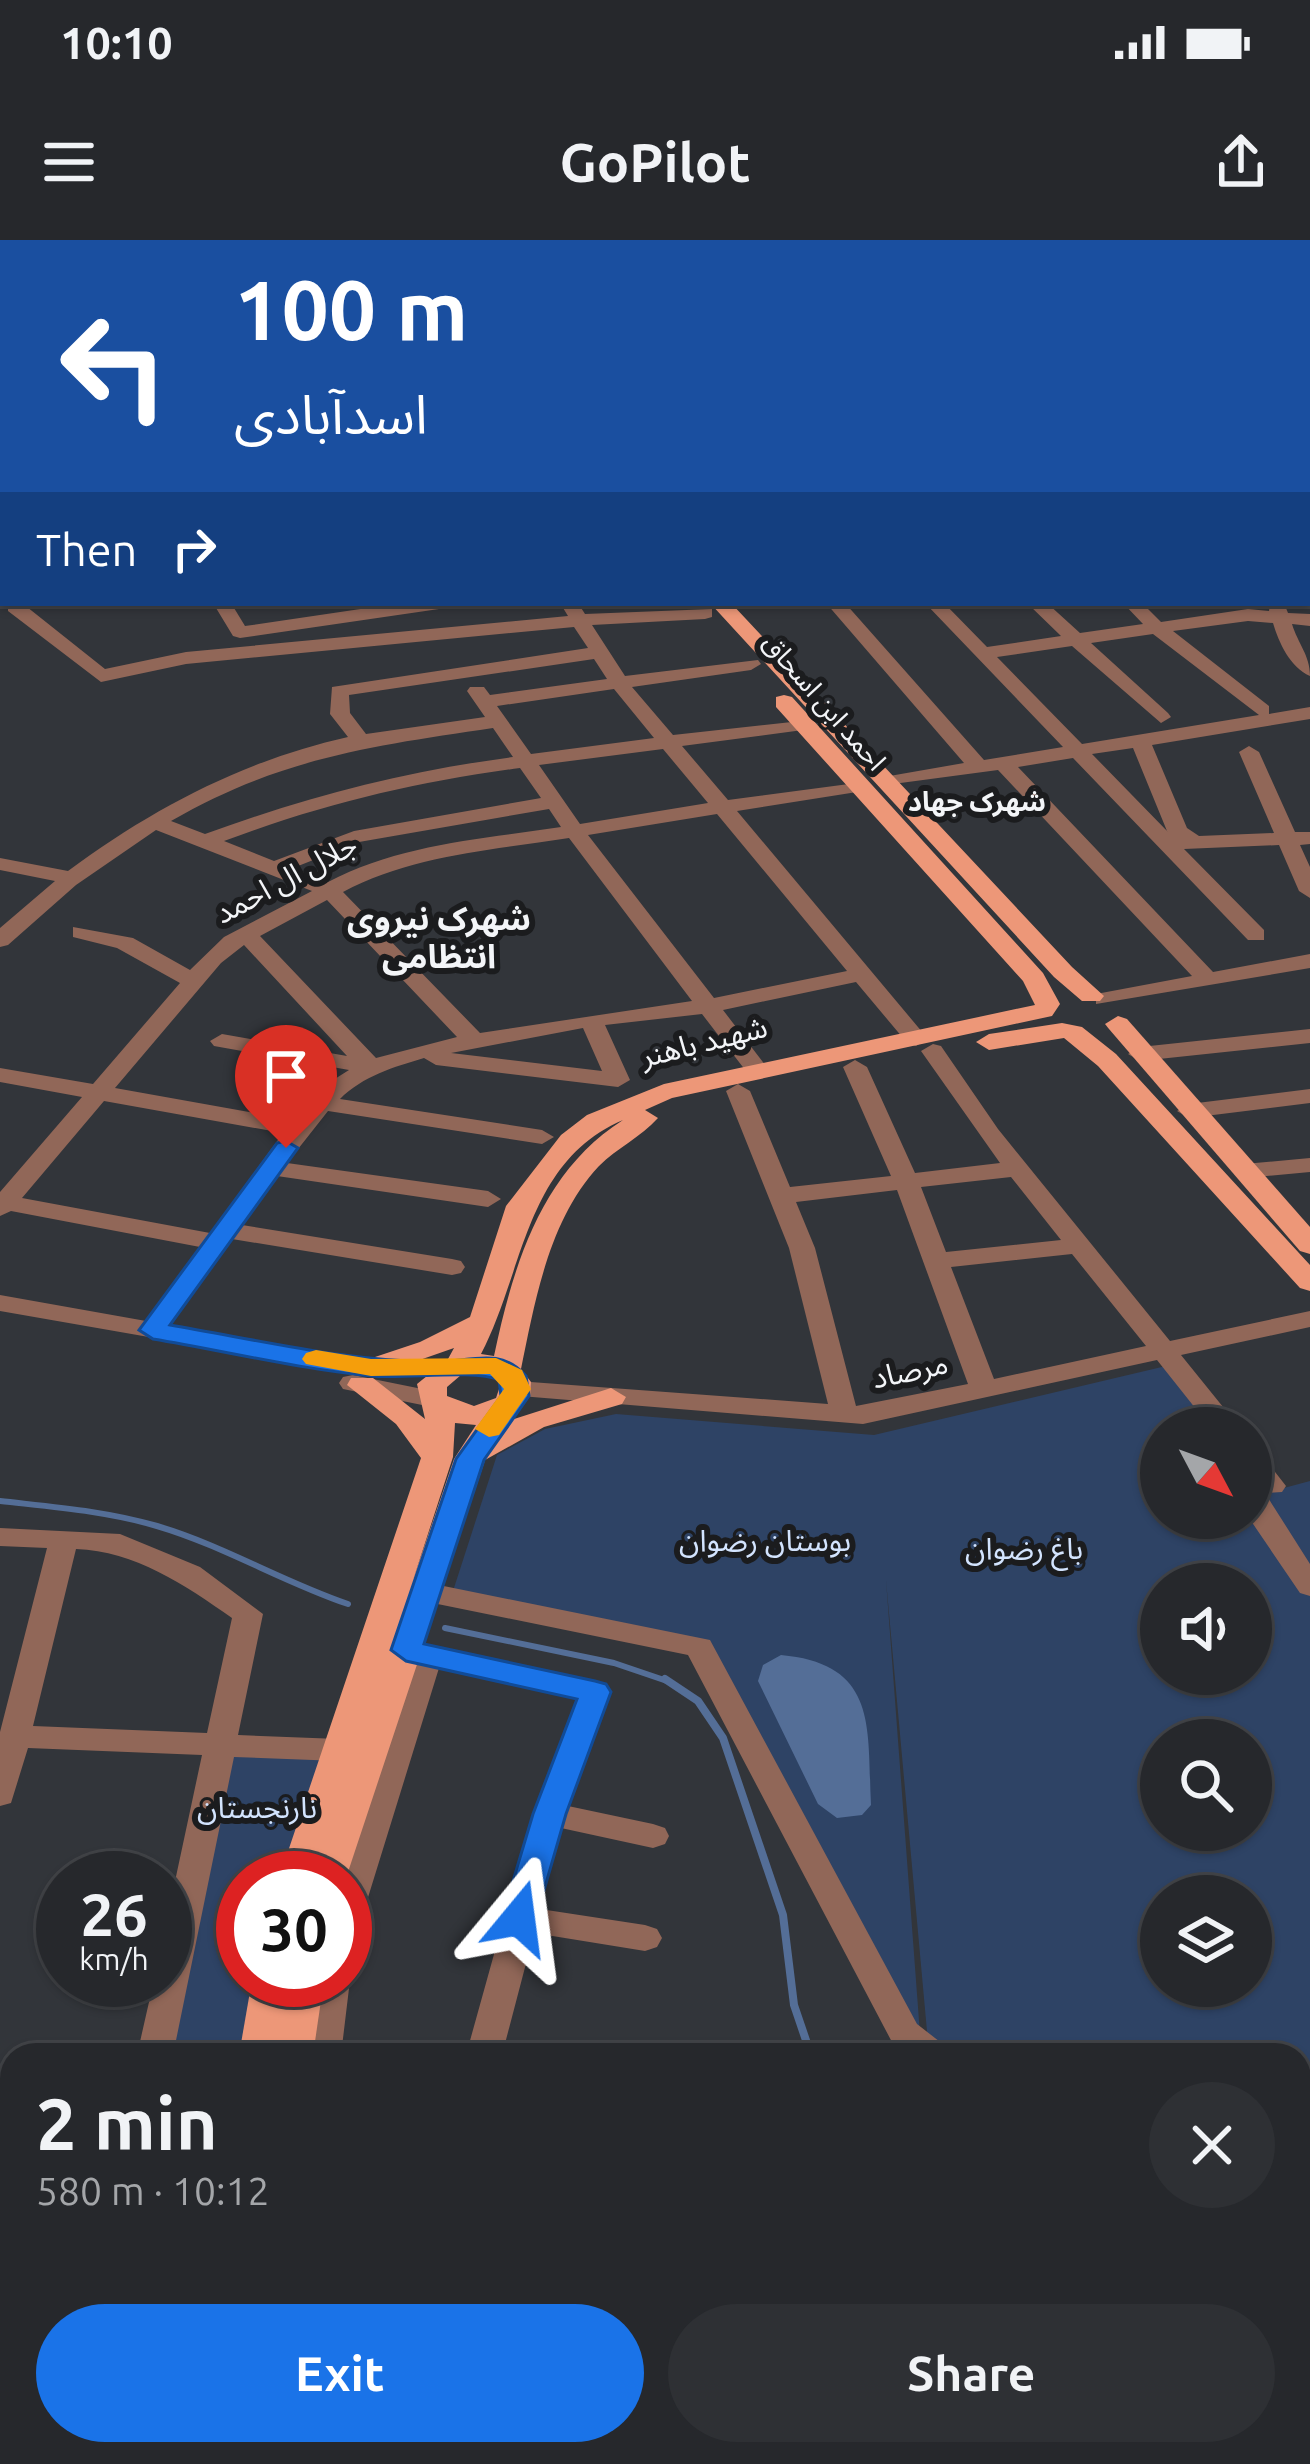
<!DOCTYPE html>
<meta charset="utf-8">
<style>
body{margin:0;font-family:Ubuntu,"Noto Sans Arabic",sans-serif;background:#2e3034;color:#f1f3f6;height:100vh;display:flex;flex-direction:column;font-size:45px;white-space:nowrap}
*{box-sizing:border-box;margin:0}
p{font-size:39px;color:#a4a6a9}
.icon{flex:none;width:66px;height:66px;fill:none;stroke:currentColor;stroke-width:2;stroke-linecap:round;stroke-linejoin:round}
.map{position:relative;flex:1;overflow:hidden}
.details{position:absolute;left:0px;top:1803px;width:1311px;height:423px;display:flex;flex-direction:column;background:#26282c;border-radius:36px 36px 0 0;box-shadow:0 3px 9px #0004,0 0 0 3px #424448}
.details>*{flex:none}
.top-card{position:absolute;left:0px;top:0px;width:1311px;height:366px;box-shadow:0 3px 9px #0004,0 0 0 3px #424448;background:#1a4fa0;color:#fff;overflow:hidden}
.needle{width:78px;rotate:131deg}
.buttons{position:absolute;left:1140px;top:1167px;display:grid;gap:24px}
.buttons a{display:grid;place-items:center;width:132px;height:132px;border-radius:50%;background:#26282c;box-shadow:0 3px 9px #0004,0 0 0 3px #424448;font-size:60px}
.speed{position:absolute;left:36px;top:1611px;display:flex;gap:24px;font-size:60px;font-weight:700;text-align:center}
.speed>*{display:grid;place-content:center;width:156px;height:156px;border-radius:50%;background:#26282c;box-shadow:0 3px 9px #0004,0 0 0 3px #424448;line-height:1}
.speed small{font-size:30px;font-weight:400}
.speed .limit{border:18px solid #d22;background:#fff;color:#111}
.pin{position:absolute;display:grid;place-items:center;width:102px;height:102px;color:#fff;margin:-123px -51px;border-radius:50% 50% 50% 0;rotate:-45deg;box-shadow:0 0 12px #0007}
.pin .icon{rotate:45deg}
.me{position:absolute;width:132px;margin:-66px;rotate:16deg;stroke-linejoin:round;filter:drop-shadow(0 0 9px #0008)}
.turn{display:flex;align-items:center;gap:42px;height:252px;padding:0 36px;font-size:54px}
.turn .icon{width:156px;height:156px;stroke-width:2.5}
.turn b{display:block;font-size:84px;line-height:102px}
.then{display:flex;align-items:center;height:114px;padding:0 36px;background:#0003;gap:24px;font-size:45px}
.round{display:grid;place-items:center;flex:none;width:126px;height:126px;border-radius:63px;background:#2e3034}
.summary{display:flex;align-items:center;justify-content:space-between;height:204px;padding:0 36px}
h1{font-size:72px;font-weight:700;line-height:90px}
.cta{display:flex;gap:24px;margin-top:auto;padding:24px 36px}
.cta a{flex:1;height:138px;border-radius:72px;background:#1a73e8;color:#fff;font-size:48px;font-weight:700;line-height:138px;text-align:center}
.cta a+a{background:#2e3034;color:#f1f3f6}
.status{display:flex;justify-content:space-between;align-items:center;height:84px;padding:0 60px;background:#26282c;direction:ltr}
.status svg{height:33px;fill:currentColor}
header{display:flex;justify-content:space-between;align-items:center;height:156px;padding:0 36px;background:#26282c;font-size:54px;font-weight:700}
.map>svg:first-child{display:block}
</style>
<div class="status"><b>10:10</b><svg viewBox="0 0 49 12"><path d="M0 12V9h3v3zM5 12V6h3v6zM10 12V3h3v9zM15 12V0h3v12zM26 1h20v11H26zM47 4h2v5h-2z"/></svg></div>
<header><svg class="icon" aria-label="menu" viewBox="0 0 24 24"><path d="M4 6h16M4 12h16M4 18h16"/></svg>GoPilot<svg class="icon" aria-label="share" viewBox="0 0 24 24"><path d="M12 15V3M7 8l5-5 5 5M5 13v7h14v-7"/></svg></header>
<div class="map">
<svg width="1310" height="2224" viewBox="0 0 1310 2224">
<rect width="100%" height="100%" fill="#32353a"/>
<g fill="#2e4365" fill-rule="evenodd">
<path d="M1166,1126L1214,1188H1161V1278H1251V1236L1265,1253L1310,1241V1947L1299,1945V1815L929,1813L886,1340L920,1794L708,1401L512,1371L453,1351L497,1215L545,1189L616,1174L874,1195ZM1161,1344H1251V1434H1161ZM1161,1500H1251V1590H1161ZM1161,1656H1251V1746H1161Z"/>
<path d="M220,1514L326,1515L283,1638H243V1740H253L246,1815H155Z"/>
</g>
<path fill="#546e97" d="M781,1415C879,1424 867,1488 871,1565L862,1575L837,1578L818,1564L758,1441L763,1425Z"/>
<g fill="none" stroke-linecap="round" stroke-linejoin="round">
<g stroke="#546e97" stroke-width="6">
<path d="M0,1261C53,1267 106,1271 157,1286C222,1305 283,1342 348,1364"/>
<path d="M445,1388L614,1423L670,1442"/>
</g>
<g stroke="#546e97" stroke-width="8">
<path d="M665,1439L698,1461L723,1498L783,1675L794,1765L811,1815"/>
<path d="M1299,1993L1310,1995"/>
</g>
<g fill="#916758" fill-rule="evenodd">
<path d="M1310,64V74L1308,75V65Z"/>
<path d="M1310,103V113L1308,114V104Z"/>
<path d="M1308,134L1310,135V145L1308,144Z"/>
<rect x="1308" y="163" width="2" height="10"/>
<path d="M1310,182V192L1308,193V183Z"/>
<path d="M1308,220H1310L1308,231Z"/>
<path d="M1308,262H1310L1308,273Z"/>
<path d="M3,264V274L0,275V265Z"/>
<rect x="1308" y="311" width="2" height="11"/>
<rect x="0" y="323" width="3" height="12"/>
<path d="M8,363H22L105,429L186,412L568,376L560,363H578L585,374L712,369V377L705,379L592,385L625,436L758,420L761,424L751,430L632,447L673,495L810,480L813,484L803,490L682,506L728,560L864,542L867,546L857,552L737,571L928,799L916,806L908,804L856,742L723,770L769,830L757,837L749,835L702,774L605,785L630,840L618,847L436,825L424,818C394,827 363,836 340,859L542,890L554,897L542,904L328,871L287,923L488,951L501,959L488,967L277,936L242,985L452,1019L461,1021L465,1027L461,1033L452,1035L232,999L170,1085L371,1120L445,1122L459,1130L455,1136H371L0,1071V1055L146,1081L200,1007L11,971L0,976V952L82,857L0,842V828L93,844L180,743L117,708L73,697V687L133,698L190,730L224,697L312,651L156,590L76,645L8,705L0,707V688L55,641L0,630V618L68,631C153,568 245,520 348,497L330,474L332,447L588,408L574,387L186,424L101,442L8,371ZM594,419L607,439L490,455L484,447H470L467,451L485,477L366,494L350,473L349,455ZM614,449L654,498L531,514L497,466ZM493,488L513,517C406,531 306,557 205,594L171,581C280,518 372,506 493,488ZM663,509L708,563L580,584L539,525ZM520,528L541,558L354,591L274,621L224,601C323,564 415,542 520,528ZM549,569L561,587C482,599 400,604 328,642L293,628L359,602ZM717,574L847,731L714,758L588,595ZM569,598L692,761L480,793L343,652C412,615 492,610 569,598ZM327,660L457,797L376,818L260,696ZM244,705L347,816L222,794L210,801L214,806L349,830L330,842L293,880L115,848L221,723ZM583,788L602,831L451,813ZM104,861L283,893L210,993L22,958Z"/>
<path d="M213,363H231L245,386L401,363H448L439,369L240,398L233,396Z"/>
<path d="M826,363H845L984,520L1063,507L925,363H944L987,407L1061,396L1027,363H1047L1080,393L1143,384L1123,363H1142L1161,382L1248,369L1269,371L1270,363H1284L1288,373L1310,374V386L1292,384C1298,404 1310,415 1310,436C1290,427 1279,403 1273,383L1248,381L1173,391L1269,466V474L1310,467V479L1152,505L1187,588L1199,596L1274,593L1239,512L1249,506L1259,512L1295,592H1310V604L1300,605L1310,627V658L1299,651L1279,605L1184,609L1264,690V700H1248L1073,518L1018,527L1213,732L1310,714V728L1096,764V754L1192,736L998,530L878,546V538L964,523ZM1153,394L1259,475L1082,504L997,417L1072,406L1161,483L1171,477L1168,473L1091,403ZM1133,508L1167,591L1169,593L1092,514Z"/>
<path d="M1310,789V803L1140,821L1128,814L1140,807Z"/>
<path d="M933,804L941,806L998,889L1170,1101L1310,1071V1087L1181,1115L1240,1188H1211L1157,1120L863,1184L507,1155L503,1149L517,1141L828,1164L789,1008L726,851L738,844L750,851L790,947L891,936L843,827L855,820L867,827L915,933L1000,923L921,811ZM1011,937L1061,1000L946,1012L921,947ZM897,950L968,1144L856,1166L815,1008L796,962ZM1072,1014L1146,1106L994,1139L951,1027Z"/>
<path d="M1310,849V863L1189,878L1177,871L1189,864Z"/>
<path d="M1310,918V932L1244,938L1232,931L1244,924Z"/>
<path d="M353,1135L442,1153L446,1159L432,1167L343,1149L339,1143L343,1137Z"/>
<path d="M1251,1211L1261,1214L1286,1246L1282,1252L1265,1253L1310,1324V1356L1300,1353L1249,1278L1251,1244L1256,1245L1251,1239Z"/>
<path d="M0,1288L120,1294L200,1327L263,1374L238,1495L339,1499L350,1502L355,1510L350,1518L339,1521L234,1517L173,1815H137L154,1740H165V1688L202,1515L28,1508L11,1563L0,1566V1492L47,1308L0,1306ZM76,1309C135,1311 185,1345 232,1378L207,1493L33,1486Z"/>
<path d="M424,1342L710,1400L917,1784L944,1805L950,1815H907L893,1804L688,1415L413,1359L409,1352L413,1345Z"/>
<path d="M406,1400L606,1444L610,1452L568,1566L653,1584L665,1588L669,1596L665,1604L653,1608L561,1588L540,1669L645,1685L657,1689L662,1698L657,1707L645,1711L534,1693L502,1815H466L533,1574L577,1459L439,1428L357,1693L345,1697V1638H338L411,1421L395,1417L391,1410L395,1403Z"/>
<path d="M345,1731L350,1740L341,1815H305L316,1740H345Z"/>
<path d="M0,1911L12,1912V1942L0,1941Z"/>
<path d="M1299,1940L1310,1942V1972L1299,1970Z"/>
<path d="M1299,2038L1310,2039V2071L1299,2070Z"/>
<path d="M42,2214H82L79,2224H39Z"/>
<path d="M712,2214H752L753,2224H713Z"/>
<path d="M853,2214H1005L1010,2224H848Z"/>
<rect x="1048" y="2214" width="40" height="10"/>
</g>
<g fill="#ed9778" fill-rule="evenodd">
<path d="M55,0H76L78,3H57Z"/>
<path d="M83,0H104L106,3H85Z"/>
<path d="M710,363H731L1072,727L1104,756L1100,761H1082L1054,737Z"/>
<path d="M784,455L792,457L1043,733L1060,764L1052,776L672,858L645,870L658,878C641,897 617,908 599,926C549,979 535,1061 521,1129L531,1142L530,1156L511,1180L611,1148L626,1157L622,1164L544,1187L485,1220L346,1638H279L421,1218L396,1184L347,1145L351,1138H373L425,1179L417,1144L448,1119L454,1108L371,1137L356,1128L360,1122L420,1102L470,1077L506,966L561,895L587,875L664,844L1035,765L1023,741L776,467V457ZM623,880C541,932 513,1026 494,1116L481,1114C524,1032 525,922 623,880ZM483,1132L501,1143L496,1158L474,1166L447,1156V1147L461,1135ZM455,1183L476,1185L454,1219L413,1340L453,1217Z"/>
<path d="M1118,776L1127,779L1310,987V1014L1300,1011L1109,789L1105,784Z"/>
<path d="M1062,783L1082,787L1116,814L1310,1025V1051L1300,1048L1098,826L1064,798L989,810L976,802L989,794Z"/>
<path d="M252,1740H324L313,1815H239Z"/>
<path d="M204,2214H248L247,2224H203Z"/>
<rect x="251" y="2214" width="44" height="10"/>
</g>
</g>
<path fill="#1a73e8" stroke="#114b97" stroke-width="3" d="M286,901L298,908L170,1085C259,1100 349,1122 439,1122C472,1121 501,1107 526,1136L529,1156L484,1220L424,1404L595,1441L606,1444L611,1452L566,1574L536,1678L531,1687L519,1690L507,1687L502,1678L533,1574L577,1459L406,1421L391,1410L456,1219L501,1156L499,1140C474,1129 407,1139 372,1136C299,1129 225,1111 153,1099L139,1090L277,903Z"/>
<path fill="#f59e0b" d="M316,1110L371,1119L496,1118L522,1130L531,1149L499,1195L489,1197L475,1189L504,1149L490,1134L371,1136L306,1124L302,1119L306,1113Z"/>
<g text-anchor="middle" stroke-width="12" stroke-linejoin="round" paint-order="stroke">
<g font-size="27" fill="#f3f5f8" stroke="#1b1c1e">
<text transform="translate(824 462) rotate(49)" y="9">احمد ابن اسحاق</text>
</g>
<g font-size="27" font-weight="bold" fill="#f3f5f8" stroke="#1b1c1e">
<text x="977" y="571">شهرک جهاد</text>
</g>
<g font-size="30" fill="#f3f5f8" stroke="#1b1c1e">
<text transform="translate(286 639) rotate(-28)" y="10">جلال ال احمد</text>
<text transform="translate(704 802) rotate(-14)" y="10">شهید باهنر</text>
<text transform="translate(910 1131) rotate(-12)" y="10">مرصاد</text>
</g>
<g font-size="30" fill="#d3e4fe" stroke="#1b1c1e">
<text x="765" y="1311">بوستان رضوان</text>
<text x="1024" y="1319">باغ رضوان</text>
<text x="257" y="1578">نارنجستان</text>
</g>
<g font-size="33" font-weight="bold" fill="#f3f5f8" stroke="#1b1c1e">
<text x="439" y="690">شهرک نیروی<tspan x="439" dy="38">انتظامی</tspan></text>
</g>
</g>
</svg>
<div class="buttons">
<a><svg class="needle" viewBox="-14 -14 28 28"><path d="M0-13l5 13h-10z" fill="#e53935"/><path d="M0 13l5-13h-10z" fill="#a4a6a9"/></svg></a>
<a><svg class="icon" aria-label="sound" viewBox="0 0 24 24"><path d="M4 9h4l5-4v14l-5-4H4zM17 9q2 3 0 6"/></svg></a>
<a><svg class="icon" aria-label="search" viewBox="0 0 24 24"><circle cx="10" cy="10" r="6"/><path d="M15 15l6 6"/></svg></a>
<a><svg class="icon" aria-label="layers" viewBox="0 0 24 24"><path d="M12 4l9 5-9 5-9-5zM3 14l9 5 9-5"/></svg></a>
</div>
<div class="speed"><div>26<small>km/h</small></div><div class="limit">30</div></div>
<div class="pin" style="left:286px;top:908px;background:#d93025"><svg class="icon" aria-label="arrive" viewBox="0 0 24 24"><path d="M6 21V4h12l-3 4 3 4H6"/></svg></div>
<svg class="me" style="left:519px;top:1678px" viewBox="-20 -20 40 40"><path d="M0-17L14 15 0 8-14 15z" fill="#1a73e8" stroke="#fff" stroke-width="4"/></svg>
<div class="top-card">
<div class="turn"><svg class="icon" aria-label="left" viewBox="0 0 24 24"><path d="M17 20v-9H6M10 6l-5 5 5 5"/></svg><div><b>100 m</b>اسدآبادی</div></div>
<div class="then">Then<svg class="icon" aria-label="right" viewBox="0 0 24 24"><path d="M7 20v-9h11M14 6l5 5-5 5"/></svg></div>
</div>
<section class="details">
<div class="summary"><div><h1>2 min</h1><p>580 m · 10:12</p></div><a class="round"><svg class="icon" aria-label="close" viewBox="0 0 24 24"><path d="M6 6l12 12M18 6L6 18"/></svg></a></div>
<div class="cta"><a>Exit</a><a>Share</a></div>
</section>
</div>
